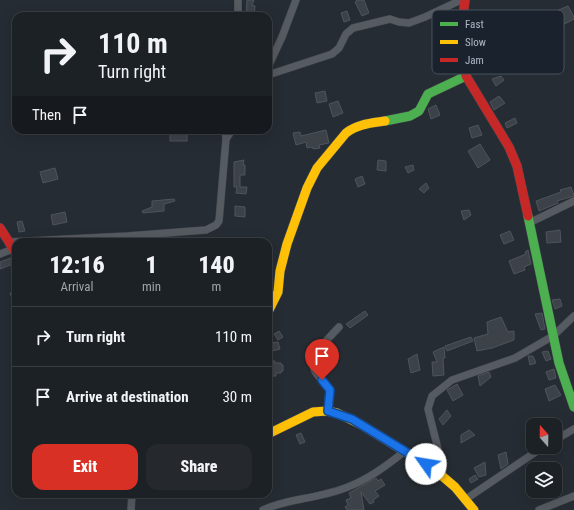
<!DOCTYPE html>
<style>
body{margin:0;font-family:"Roboto Condensed",sans-serif;background:#25292e;color:#f1f3f6;height:100vh;display:flex;flex-direction:column;font-size:15px;white-space:nowrap}
*{box-sizing:border-box;margin:0}
p{font-size:13px;color:#a0a3a7}
.icon{flex:none;width:22px;height:22px;fill:none;stroke:currentColor;stroke-width:2;stroke-linecap:round;stroke-linejoin:round}
.map{position:relative;flex:1;overflow:hidden}
.panel{position:absolute;left:12px;top:238px;width:260px;height:260px;display:flex;flex-direction:column;background:#1c2126;border-radius:12px;box-shadow:0 4px 16px #0002,0 0 0 1px #3a3e43}
.panel>*{flex:none}
.banner{position:absolute;left:12px;top:12px;width:260px;height:122px;border-radius:12px;box-shadow:0 4px 16px #0002,0 0 0 1px #3a3e43;background:#1c2126;color:#f1f3f6;overflow:hidden}
.needle{width:26px;rotate:340deg}
.fabs{position:absolute;left:526px;top:418px;display:grid;gap:8px}
.fabs a{display:grid;place-items:center;width:36px;height:36px;border-radius:8px;background:#1c2126;box-shadow:0 4px 16px #0002,0 0 0 1px #3a3e43;font-size:20px}
.pin{position:absolute;display:grid;place-items:center;width:34px;height:34px;color:#fff;margin:-41px -17px;border-radius:50% 50% 50% 0;rotate:-45deg;box-shadow:0 0 4px #0007}
.pin .icon{rotate:45deg}
.me{position:absolute;width:44px;margin:-22px;rotate:302deg;stroke-linejoin:round;filter:drop-shadow(0 0 3px #0008)}
.turn{display:flex;align-items:center;gap:14px;height:84px;padding:0 20px;font-size:18px}
.turn .icon{width:52px;height:52px;stroke-width:2.5}
.turn b{display:block;font-size:28px;line-height:34px}
.then{display:flex;align-items:center;height:38px;padding:0 20px;background:#0003;gap:8px;font-size:15px}
.eta{display:flex;justify-content:space-evenly;align-items:center;height:68px;text-align:center}
.eta b{font-size:24px;font-weight:800;line-height:28px}
.action{display:flex;gap:8px;margin-top:auto;padding:8px 20px}
.action a{flex:1;height:46px;border-radius:12px;background:#d93025;color:#fff;font-size:16px;font-weight:800;line-height:46px;text-align:center}
.action a+a{background:#25292e;color:#f1f3f6}
ul{padding:0;list-style:none}
li{display:flex;align-items:center;gap:12px;height:60px;padding:0 20px;border-top:1px solid #3a3e43}
li div{flex:1}
li b{display:block;font-size:15px}
li em{font-style:normal}
.map>svg:first-child{display:block}
</style>
<div class="map">
<svg width="574" height="510" viewBox="0 0 574 510">
<rect width="100%" height="100%" fill="#262c33"/>
<g fill="#3d4248" stroke="#4e545b">
<path d="M247,0H254L252,5L255,6L254,16H246Z"/>
<path d="M356,0H364L369,13L362,16L355,2L357,1Z"/>
<path d="M568,6L574,17V19L559,27L557,23L552,26L551,22L534,32L536,34L525,41L508,48L491,53L486,41L483,42L480,33L490,30L493,39L521,29L542,17Z"/>
<path d="M347,11L350,20L344,22L341,13Z"/>
<path d="M501,76L504,80L496,86L492,79Z"/>
<path d="M325,91L327,101L317,103L315,93Z"/>
<path d="M499,96L505,103L494,110L490,102Z"/>
<path d="M338,101L343,113L333,117L329,104Z"/>
<path d="M436,105L440,115L431,119L428,109Z"/>
<path d="M515,118L517,123L507,128L505,123Z"/>
<path d="M478,125L482,135L472,138L469,128Z"/>
<rect x="170" y="130" width="17" height="11"/>
<path d="M326,130L329,143L319,145L320,148L313,149V147L307,148L306,142L296,145L293,133L300,132L301,136Z"/>
<path d="M480,144L490,160L478,168L468,151Z"/>
<path d="M244,160L243,165H245V175H240V187H247L246,194L236,193L237,187H234V162Z"/>
<path d="M378,160L386,161V171L377,170Z"/>
<path d="M413,165L414,170L408,173L405,167Z"/>
<path d="M55,168L58,179L43,183L40,172Z"/>
<path d="M362,176L365,184L358,187L355,179Z"/>
<path d="M426,183L429,188L424,193L419,189Z"/>
<path d="M571,187L574,196L557,201L558,203L539,211L536,201L561,192L560,190Z"/>
<path d="M174,199L175,201L164,204V211L143,213L142,211L152,207V201Z"/>
<path d="M235,206L245,207V217L235,216Z"/>
<path d="M469,210L471,215L464,220L461,211Z"/>
<path d="M65,212L67,222L53,225L51,215Z"/>
<path d="M22,221L25,231L19,232L17,222Z"/>
<path d="M560,230L561,242L547,243L546,232Z"/>
<path d="M510,231L514,240L504,244L500,235Z"/>
<path d="M528,250L531,264L524,267L525,270L514,274L509,261L526,254L525,252Z"/>
<path d="M11,258L13,264L0,269V262Z"/>
<path d="M16,291V297L12,298L10,293Z"/>
<path d="M560,299L562,306L555,309L552,300Z"/>
<path d="M365,311L368,315L350,328L346,324Z"/>
<path d="M542,313L545,329L541,330L535,314Z"/>
<path d="M501,317L508,332L514,331V340L492,348L477,351L474,338L488,334L487,322Z"/>
<path d="M279,331L283,337L278,340L274,334Z"/>
<path d="M471,337L473,341L447,351L445,346Z"/>
<path d="M278,342L280,349L272,351L270,343Z"/>
<path d="M444,347L445,358H443L444,375L433,376L432,362H437L433,352Z"/>
<path d="M548,351L551,359L546,361L542,352Z"/>
<path d="M417,354L420,370L411,373L408,359Z"/>
<path d="M528,356H533L536,363L530,365Z"/>
<path d="M268,361H275V363H281V365H283V371H281V373H276V376H269Z"/>
<path d="M554,369L556,378L549,380L546,372Z"/>
<path d="M489,372L491,377L480,386L478,376Z"/>
<path d="M457,384L463,395L453,401L447,390Z"/>
<path d="M555,385L561,395L549,401L545,389Z"/>
<path d="M447,410L451,416L443,425L439,419Z"/>
<path d="M469,430L475,435L461,443V435Z"/>
<path d="M301,433L305,442L300,444L296,435Z"/>
<path d="M506,452L508,464L501,469L498,455Z"/>
<path d="M485,462L486,475L479,477L474,468Z"/>
<path d="M475,475L478,479L471,483L469,479Z"/>
<path d="M376,478L378,481L381,479L385,485L375,491L379,496L373,500L374,502L370,504L361,492L364,510H347L345,507L348,505L346,500L351,498L349,493Z"/>
</g>
<g fill="none" stroke-linecap="round" stroke-linejoin="round">
<g stroke="#44484e" stroke-width="8">
<g id="street">
<path d="M238,0V16"/>
<path d="M268,67L282,37L296,0"/>
<path d="M464,69L497,58L533,43"/>
<path d="M268,75L332,54L339,48L346,34L353,28L390,19L399,22L409,23L425,17L461,0"/>
<path d="M226,139L232,130"/>
<path d="M529,223L574,201"/>
<path d="M9,242L127,236L206,230L216,225L219,221L226,139L225,130"/>
<path d="M0,254L13,249"/>
<path d="M327,411L330,390C327,383 320,379 316,373C306,358 330,337 339,327"/>
<path d="M555,440L574,429"/>
<path d="M443,476L441,461L428,409L432,396L452,380L515,358L553,336L574,316"/>
<path d="M466,499L543,447"/>
<path d="M131,510L132,494"/>
<path d="M263,510C285,500 302,500 325,494C357,487 379,472 405,451"/>
<path d="M539,510L574,496"/>
</g>
</g>
<g stroke="#44484e" stroke-width="10">
<g id="fast">
<path d="M385,121L410,116L419,111L428,94L466,76"/>
<path d="M528,216L559,363L574,407"/>
</g>
</g>
<g stroke="#44484e" stroke-width="10">
<g id="slow">
<path d="M268,312L278,292L280,271L287,244L307,188L317,168L346,133C357,124 372,123 385,121"/>
<path d="M268,434L313,412L327,411L337,413L360,424L435,470L455,487L474,510"/>
</g>
</g>
<g stroke="#44484e" stroke-width="10">
<g id="jam">
<path d="M465,0L460,41L466,76L509,147L517,166L528,216"/>
<path d="M0,228L16,253"/>
</g>
</g>
<use href="#street" stroke="#565a61" stroke-width="7"/>
<use href="#fast" stroke="#4caf50" stroke-width="9"/>
<use href="#slow" stroke="#ffc107" stroke-width="9"/>
<use href="#jam" stroke="#c62828" stroke-width="9"/>
</g>
<g fill="none" stroke-linecap="round" stroke-linejoin="round">
<g stroke="#114b97" stroke-width="10">
<path id="route" d="M322,380L330,390L328,411L352,419L426,464"/>
</g>
<use href="#route" stroke="#1a73e8" stroke-width="7"/>
</g>
<rect x="432" y="10" width="132" height="64" rx="6" fill="#1a232d" stroke="#47505b" stroke-width="1"/>
<rect x="440" y="22" width="18" height="4" fill="#4caf50"/>
<rect x="440" y="40" width="18" height="4" fill="#ffc107"/>
<rect x="440" y="58" width="18" height="4" fill="#c62828"/>
<g font-size="11" fill="#afb9c5">
<text x="465" y="28">Fast</text>
<text x="465" y="46">Slow</text>
<text x="465" y="64">Jam</text>
</g>
</svg>
<div class="fabs">
<a><svg class="needle" viewBox="-14 -14 28 28"><path d="M0-13l5 13h-10z" fill="#e53935"/><path d="M0 13l5-13h-10z" fill="#a0a3a7"/></svg></a>
<a><svg class="icon" aria-label="layers" viewBox="0 0 24 24"><path d="M12 4l9 5-9 5-9-5zM3 14l9 5 9-5"/></svg></a>
</div>
<div class="pin" style="left:322px;top:380px;background:#d93025"><svg class="icon" aria-label="arrive" viewBox="0 0 24 24"><path d="M6 21V4h12l-3 4 3 4H6"/></svg></div>
<svg class="me" style="left:426px;top:464px" viewBox="-20 -20 40 40"><circle r="19" fill="#fff"/><path d="M0-13L10 11 0 6-10 11z" fill="#1a73e8"/></svg>
<div class="banner">
<div class="turn"><svg class="icon" aria-label="right" viewBox="0 0 24 24"><path d="M7 20v-9h11M14 6l5 5-5 5"/></svg><div><b>110 m</b>Turn right</div></div>
<div class="then">Then<svg class="icon" aria-label="arrive" viewBox="0 0 24 24"><path d="M6 21V4h12l-3 4 3 4H6"/></svg></div>
</div>
<section class="panel">
<div class="eta">
<div><b>12:16</b><p>Arrival</p></div>
<div><b>1</b><p>min</p></div>
<div><b>140</b><p>m</p></div>
</div>
<ul>
<li><svg class="icon" aria-label="right" viewBox="0 0 24 24"><path d="M7 20v-9h11M14 6l5 5-5 5"/></svg><div><b>Turn right</b></div><em>110 m</em></li>
<li><svg class="icon" aria-label="arrive" viewBox="0 0 24 24"><path d="M6 21V4h12l-3 4 3 4H6"/></svg><div><b>Arrive at destination</b></div><em>30 m</em></li>
</ul>
<div class="action"><a>Exit</a><a>Share</a></div>
</section>
</div>
